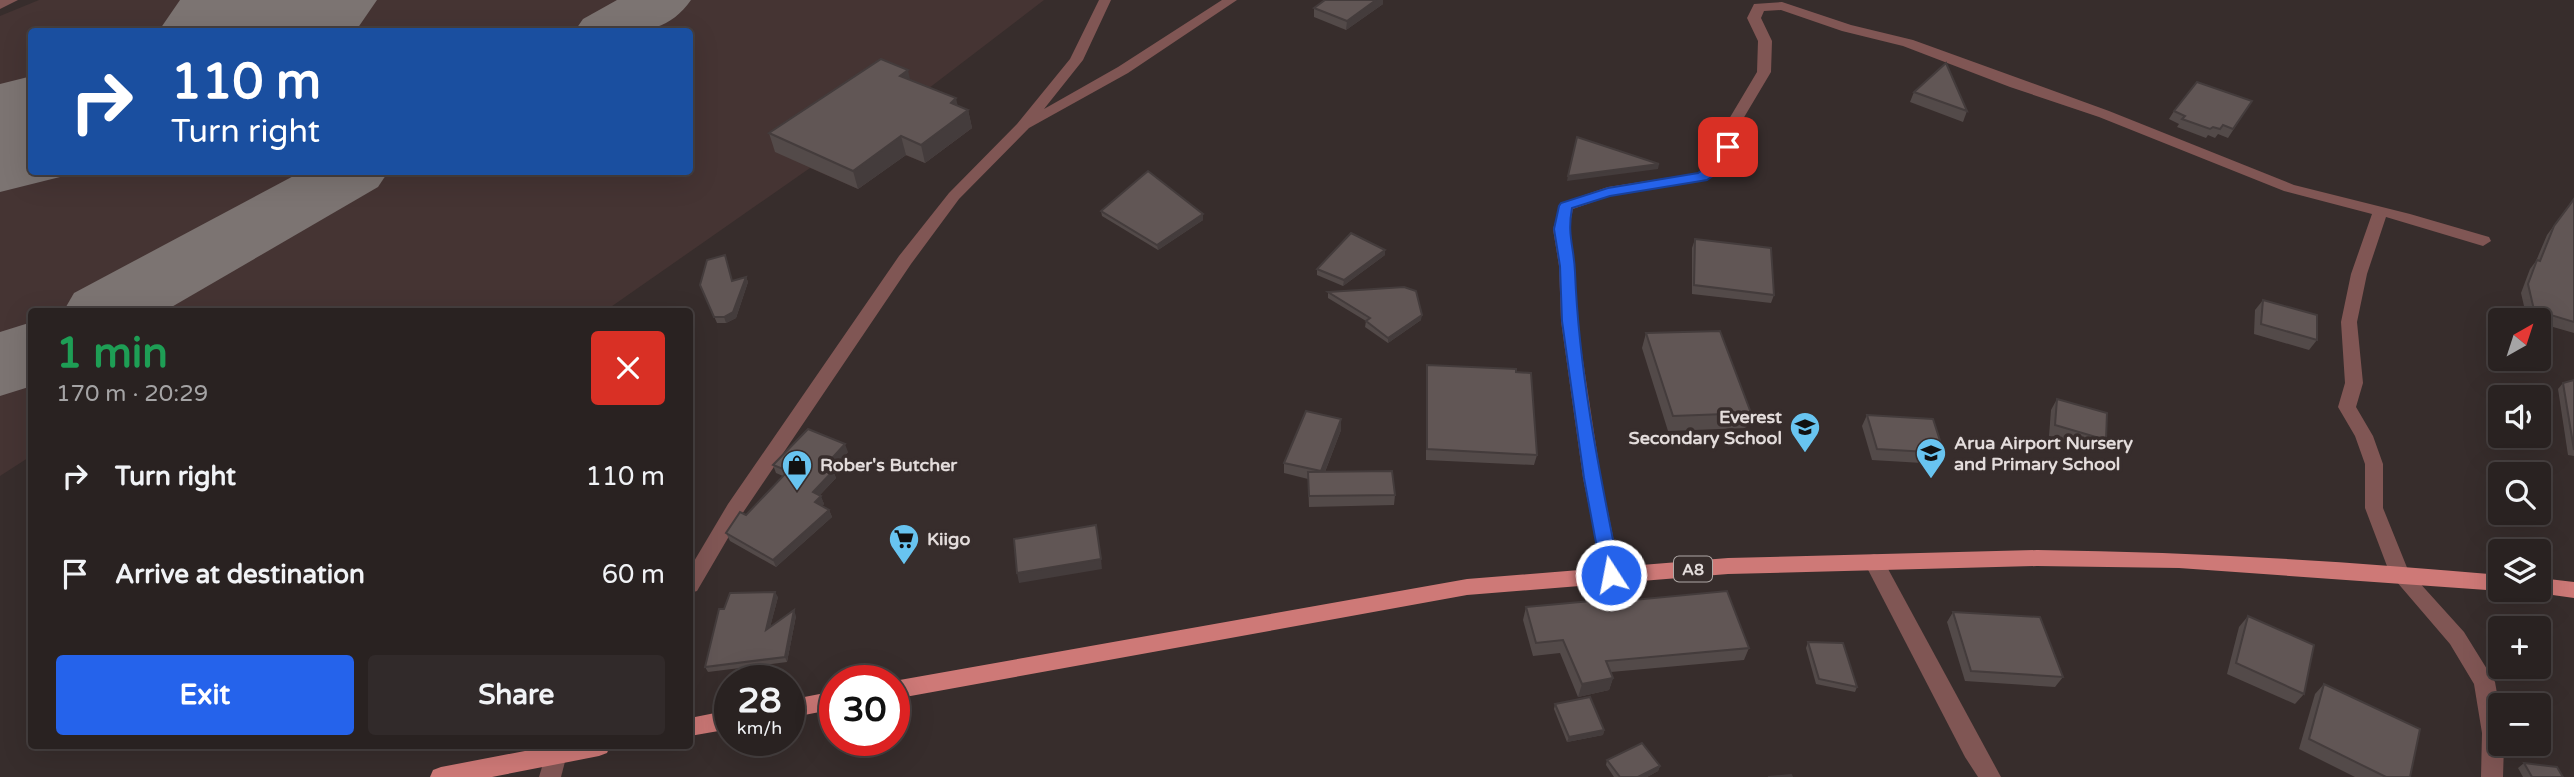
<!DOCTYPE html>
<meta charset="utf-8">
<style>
body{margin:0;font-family:"Varela Round",sans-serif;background:#312a2a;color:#f1f3f6;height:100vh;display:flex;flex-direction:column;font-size:26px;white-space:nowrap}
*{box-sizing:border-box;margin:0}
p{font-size:23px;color:#a5a4a5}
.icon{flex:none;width:38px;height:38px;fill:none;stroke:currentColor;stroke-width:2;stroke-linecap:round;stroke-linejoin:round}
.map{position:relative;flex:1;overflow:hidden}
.details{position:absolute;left:28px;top:308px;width:665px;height:441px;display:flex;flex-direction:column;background:#292221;border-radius:7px;box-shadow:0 7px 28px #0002,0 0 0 2px #453f3f}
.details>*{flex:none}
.top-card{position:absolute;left:28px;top:28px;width:665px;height:147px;border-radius:7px;box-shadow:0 7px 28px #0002,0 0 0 2px #453f3f;background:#1a4fa0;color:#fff;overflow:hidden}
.needle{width:46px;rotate:39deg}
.buttons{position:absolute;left:2488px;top:308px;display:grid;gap:14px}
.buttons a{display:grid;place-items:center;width:63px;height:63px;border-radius:7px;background:#292221;box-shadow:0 7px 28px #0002,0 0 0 2px #453f3f;font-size:35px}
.speed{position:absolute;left:714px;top:665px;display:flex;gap:14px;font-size:35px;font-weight:700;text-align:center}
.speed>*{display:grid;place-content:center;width:91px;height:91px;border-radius:50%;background:#292221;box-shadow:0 7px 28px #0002,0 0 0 2px #453f3f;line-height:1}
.speed small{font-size:18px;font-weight:400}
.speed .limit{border:10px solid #d22;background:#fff;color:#111}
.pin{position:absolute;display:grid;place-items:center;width:60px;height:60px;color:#fff;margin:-30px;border-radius:14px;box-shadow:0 4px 10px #0006}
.me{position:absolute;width:77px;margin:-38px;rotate:349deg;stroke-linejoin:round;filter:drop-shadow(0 0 5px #0008)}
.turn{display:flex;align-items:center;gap:24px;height:147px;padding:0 28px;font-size:32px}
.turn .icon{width:91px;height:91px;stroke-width:2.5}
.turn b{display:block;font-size:49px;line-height:60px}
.round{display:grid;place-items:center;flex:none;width:74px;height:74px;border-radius:7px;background:#312a2a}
.summary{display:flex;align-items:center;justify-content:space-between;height:119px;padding:0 28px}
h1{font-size:42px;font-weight:700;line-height:52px;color:#1e9e55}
.cta{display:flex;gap:14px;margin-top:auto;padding:14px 28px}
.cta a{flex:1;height:80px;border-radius:7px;background:#2563eb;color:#fff;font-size:28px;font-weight:700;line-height:80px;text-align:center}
.cta a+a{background:#312a2a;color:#f1f3f6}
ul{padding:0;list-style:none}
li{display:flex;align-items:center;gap:21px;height:98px;padding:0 28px}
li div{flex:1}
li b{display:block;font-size:26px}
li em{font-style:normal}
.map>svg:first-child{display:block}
</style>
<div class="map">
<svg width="2574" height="777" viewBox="0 0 2574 777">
<rect width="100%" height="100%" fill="#372d2c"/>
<path fill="#453433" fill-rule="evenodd" d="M39,0H1044L916,98L972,128L925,163L905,155L858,189L810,168L605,311L32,312L31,456L0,476V16ZM32,32H690V172H32Z"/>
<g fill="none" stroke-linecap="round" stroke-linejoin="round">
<g fill="#7c7472" fill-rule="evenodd">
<path d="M617,0H691C663,41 618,32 574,32L583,19Z"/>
<path d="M301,172H388L378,187L163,312H63L74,293Z"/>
<path d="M32,322V386L0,396V332Z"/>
</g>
<g fill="#7c7472" fill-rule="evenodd">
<path d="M180,0H377L355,32H158Z"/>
<path d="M32,76V172H71L60,177L0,192V84Z"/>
</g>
<g fill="#805654" fill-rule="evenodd">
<path d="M0,0H18L0,9Z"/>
<path d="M1099,0H1111L1083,60L1044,109L1118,67L1222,0H1237L1128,73L1029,128L959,199L911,264L742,514L697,591L690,593V568L728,504L899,256L949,193L1017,124L1070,59Z"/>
<path d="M1782,2L1851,25L1913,40L2109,111L2294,185L2410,214L2489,237L2491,241L2483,246L2386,217L2367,274L2357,322L2363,383L2356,407L2373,436L2383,464V508L2408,570L2464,632L2495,682L2501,716V744H2504L2503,777H2481L2482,733L2474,684L2450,644L2390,574L2365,508V464L2355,436L2338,407L2345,383L2341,322L2351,274L2372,214L2284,191L2099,117L2010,87L1903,46L1842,31L1781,10L1764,11L1761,18L1772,41L1771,72L1743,119L1729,164L1707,180L1610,196L1573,209L1569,229L1575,266L1577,321L1601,478L1621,575L1618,581L1611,583L1604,581L1583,478L1561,321L1559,266L1553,229L1561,203L1608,187L1698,173L1717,159L1729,119L1757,72L1758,41L1747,18L1754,4Z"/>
<path d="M1874,554L1881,556L2001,777H1978L1965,757L1864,562L1867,556Z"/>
<path d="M560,746L564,747L567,754L561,777H539L548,747Z"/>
</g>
<g fill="#ce7977" fill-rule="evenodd">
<path d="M2037,550C2192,552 2346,561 2501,575V590H2505L2501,591L2179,568L2037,566L1728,574L1467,595L894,699V681L1467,579L1728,558Z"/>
<path d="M2539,578L2574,582V598L2532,592L2531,590H2539Z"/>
<path d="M835,691V709L789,718V700Z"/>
<path d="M730,710V729L690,736V718Z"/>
<path d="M551,746H610L607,753L599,756L492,777H430L433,770L441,767Z"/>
</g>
</g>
<g fill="#534a49">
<path d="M1325,0H1383V4L1346,30L1314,17V8Z"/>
<path d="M910,80L958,106L968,110L972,128L925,163L906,155L858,189L775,152L769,133Z"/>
<path d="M1914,92L1967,111L1963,122L1910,102Z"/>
<path d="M2252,101L2228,138L2218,134L2215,138L2208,135L2206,138L2177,127L2179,124L2169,119L2174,111Z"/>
<path d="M2574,198V333L2539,323V320L2527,319L2521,293L2530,269L2536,261L2547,235Z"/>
<path d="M1101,211L1203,214V220L1158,250L1102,216Z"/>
<path d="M1695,239L1774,295L1771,303L1692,294V248Z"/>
<path d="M1385,255L1343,286L1317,275V269Z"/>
<path d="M727,261L732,281L746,277L748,282L736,318L726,323H717L700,285Z"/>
<path d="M1328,292L1421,320L1388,343L1365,327L1366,321L1328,298Z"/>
<path d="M2263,300L2317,340L2309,350L2254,334L2255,310Z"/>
<path d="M1646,333L1751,413L1746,428L1668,431L1642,348Z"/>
<path d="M1427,365L1516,372L1537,455L1534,465L1426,460V375Z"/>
<path d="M2574,380V456L2568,455L2558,389L2563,383Z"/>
<path d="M2057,399L2106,440L2100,450L2049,436L2051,410Z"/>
<path d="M1867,415L1944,453L1939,464L1872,460L1862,426Z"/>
<path d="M1341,419V430L1325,472L1395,495L1394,505L1309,507L1308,479L1284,473V463Z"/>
<path d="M848,452L831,470L833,471L836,478L820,495L824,504L822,506L829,510L832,517L776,567L730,541L726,533L746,515L783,476L776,473L773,465Z"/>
<path d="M778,597L770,627L796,616L787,662L708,672L705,667L724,609Z"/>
<path d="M1526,607L1749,648L1744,660L1611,672L1613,678L1609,690L1578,697L1560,653L1533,656L1523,620Z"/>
<path d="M1953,612L2063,677L2055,687L1965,681L1947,622Z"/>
<path d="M2248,616L2304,694L2295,704L2227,674L2239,627Z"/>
<path d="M1808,642L1857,687L1855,692L1816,684L1806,648Z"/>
<path d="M2324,684L2410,777H2355L2299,749L2315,694Z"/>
<path d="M1555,704L1604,730L1603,735L1567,742L1554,709Z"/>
<path d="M1607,760L1660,766L1658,771L1647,777H1614L1606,765Z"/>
<path d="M2524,763L2563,777H2523L2518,768Z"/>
</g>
<g fill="#443c3c">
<path d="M1376,0H1383V4L1346,30L1347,21Z"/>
<path d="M908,70L912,88L900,76Z"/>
<path d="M956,98L960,116L968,110L972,128L925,163L921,145L951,103Z"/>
<path d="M901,136L906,155L858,189L853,171Z"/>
<path d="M1659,164L1658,169L1567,181L1568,176Z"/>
<path d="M1203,214V220L1158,250L1157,245Z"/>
<path d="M1385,250V255L1343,286L1344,280Z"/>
<path d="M746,277L748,282L736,318L726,323L724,317Z"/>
<path d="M1422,315L1421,320L1388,343V338Z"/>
<path d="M1341,419V430L1321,482V471Z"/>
<path d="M845,444L848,452L826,475L824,467Z"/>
<path d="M833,471L836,478L816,499L813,492Z"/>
<path d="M821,496L824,504L818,509L815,502Z"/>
<path d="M829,510L832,517L776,567L773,560Z"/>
<path d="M1101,559L1102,569L1019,583L1017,573Z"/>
<path d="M775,592L778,597L768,635L766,630Z"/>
<path d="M794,610L796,616L787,662L785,657Z"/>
<path d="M1613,678L1609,690L1578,697L1582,684Z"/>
<path d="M1604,730L1603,735L1567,742L1569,737Z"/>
<path d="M1660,766L1658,771L1647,777H1638Z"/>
</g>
<g fill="#615655" stroke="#443c3c" stroke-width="2">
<path d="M1325,0H1376L1347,21L1314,8Z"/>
<path d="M881,59L908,70L900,76L956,98L951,103L968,110L921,145L901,136L853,171L769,133Z"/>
<path d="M1946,63L1967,111L1914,92Z"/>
<path d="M2197,82L2252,101L2233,129L2223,125L2220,129L2213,127L2210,129L2182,119L2185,116L2174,111Z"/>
<path d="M1577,137L1659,164L1568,176Z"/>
<path d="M1148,171L1203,214L1157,245L1101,211Z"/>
<path d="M2574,199V322L2534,310L2528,284L2537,260L2540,261L2554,226Z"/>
<path d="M1351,233L1385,250L1344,280L1317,269Z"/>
<path d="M1695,239L1771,248L1774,295L1694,285Z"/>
<path d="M725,255L732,281L746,277L733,312L724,317H714L700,285L707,260Z"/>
<path d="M1404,287L1416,291L1422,315L1388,338L1366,321L1370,318L1328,292Z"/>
<path d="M2263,300L2317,315V340L2261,324Z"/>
<path d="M1720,331L1751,413L1673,416L1646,333Z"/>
<path d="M1427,365L1516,369V372L1531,373L1537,455L1427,449Z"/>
<path d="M2574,380V450L2563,383Z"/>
<path d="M2057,399L2107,413L2106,440L2055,425Z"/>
<path d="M1306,411L1341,419L1321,471L1284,463Z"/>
<path d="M1867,415L1933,419L1944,453L1877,449Z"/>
<path d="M808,429L845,444L824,467L833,471L813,492L821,496L815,502L829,510L773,560L726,533L740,512L746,515L788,471L773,465Z"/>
<path d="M1392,471L1395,495L1309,496L1308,472Z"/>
<path d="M1096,525L1101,559L1017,573L1014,539Z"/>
<path d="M1727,591L1749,648L1606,661L1613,678L1582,684L1563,640L1536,643L1526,607L1591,601L1592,604Z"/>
<path d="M775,592L766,630L794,610L785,657L705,667L719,609H724L730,593Z"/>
<path d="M1953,612L2040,617L2063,677L1971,671Z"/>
<path d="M2248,616L2314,645L2304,694L2236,663Z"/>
<path d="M1808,642L1843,643L1857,687L1819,679Z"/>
<path d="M2324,684L2420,729L2410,777H2386L2309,739Z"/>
<path d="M1590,697L1604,730L1569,737L1555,704Z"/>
<path d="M1642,743L1660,766L1638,777H1620L1607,760Z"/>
<path d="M2524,763L2557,767L2563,777H2532Z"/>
<path d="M1791,775L1792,777H1768Z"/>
</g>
<path fill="#2563eb" stroke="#184099" stroke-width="2" d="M1728,143L1734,147L1729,164L1707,180L1610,196L1572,208C1567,236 1574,246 1575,272C1579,374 1600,475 1620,575L1617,580L1611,582L1605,580L1602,575L1584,478L1562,321L1560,266L1554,229L1559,206L1561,203L1608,188L1698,173L1718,159L1721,147Z"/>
<defs>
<g id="school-pin" transform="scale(1.575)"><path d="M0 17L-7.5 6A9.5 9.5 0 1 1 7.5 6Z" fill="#68c4f0" stroke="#372d2c"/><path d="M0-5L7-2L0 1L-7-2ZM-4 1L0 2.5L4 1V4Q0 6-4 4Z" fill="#111"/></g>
<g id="shop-pin" transform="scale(1.575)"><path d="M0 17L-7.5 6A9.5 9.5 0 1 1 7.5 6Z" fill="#68c4f0" stroke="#372d2c"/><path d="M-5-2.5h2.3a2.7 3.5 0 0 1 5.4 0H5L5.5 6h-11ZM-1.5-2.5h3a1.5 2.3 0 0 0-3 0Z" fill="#111"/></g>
<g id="supermarket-pin" transform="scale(1.575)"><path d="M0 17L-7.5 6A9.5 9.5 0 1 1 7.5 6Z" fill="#68c4f0" stroke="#372d2c"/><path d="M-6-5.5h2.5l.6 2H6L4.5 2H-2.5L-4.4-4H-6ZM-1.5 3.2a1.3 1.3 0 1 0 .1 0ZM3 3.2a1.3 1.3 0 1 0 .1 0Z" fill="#111"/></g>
</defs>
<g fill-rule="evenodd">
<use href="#school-pin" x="1805" y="427"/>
<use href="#school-pin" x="1931" y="453"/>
<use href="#shop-pin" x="797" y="465"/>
<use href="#supermarket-pin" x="904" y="539"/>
</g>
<g text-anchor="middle" stroke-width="7" stroke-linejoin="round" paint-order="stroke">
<rect fill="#372d2c" stroke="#afa8a6" stroke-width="2" x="1674" y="556.5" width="38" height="25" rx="5"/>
<g font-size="16" font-weight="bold" fill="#e3dcdb">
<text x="1693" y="575">A8</text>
</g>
<g font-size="18" font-weight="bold" fill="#e3dcdb" stroke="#372d2c" text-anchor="start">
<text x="1782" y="423" text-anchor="end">Everest<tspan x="1782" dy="21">Secondary School</tspan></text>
<text x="1954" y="449">Arua Airport Nursery<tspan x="1954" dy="21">and Primary School</tspan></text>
<text x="820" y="471">Rober's Butcher</text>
<text x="927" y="545">Kiigo</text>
</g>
</g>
</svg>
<div class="buttons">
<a><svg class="needle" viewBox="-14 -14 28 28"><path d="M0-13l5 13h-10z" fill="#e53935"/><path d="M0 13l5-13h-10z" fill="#a5a4a5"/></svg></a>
<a><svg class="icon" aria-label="sound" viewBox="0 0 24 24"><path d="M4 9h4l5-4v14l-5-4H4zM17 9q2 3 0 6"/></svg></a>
<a><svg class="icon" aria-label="search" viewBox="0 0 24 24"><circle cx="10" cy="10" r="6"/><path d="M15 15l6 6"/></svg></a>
<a><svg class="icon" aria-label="layers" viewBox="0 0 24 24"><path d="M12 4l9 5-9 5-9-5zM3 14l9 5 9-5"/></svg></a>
<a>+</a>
<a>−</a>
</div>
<div class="speed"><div>28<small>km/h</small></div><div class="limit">30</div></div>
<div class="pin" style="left:1728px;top:147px;background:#d93025"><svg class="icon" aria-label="arrive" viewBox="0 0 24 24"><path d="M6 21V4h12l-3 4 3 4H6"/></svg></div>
<svg class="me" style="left:1611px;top:575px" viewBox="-20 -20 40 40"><circle r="17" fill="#2563eb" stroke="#fff" stroke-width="3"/><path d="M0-11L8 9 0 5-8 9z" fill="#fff"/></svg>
<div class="top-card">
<div class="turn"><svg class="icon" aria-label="right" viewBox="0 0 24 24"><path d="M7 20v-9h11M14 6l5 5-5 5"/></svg><div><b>110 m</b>Turn right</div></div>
</div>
<section class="details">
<div class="summary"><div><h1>1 min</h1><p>170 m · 20:29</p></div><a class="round" style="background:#d93025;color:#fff"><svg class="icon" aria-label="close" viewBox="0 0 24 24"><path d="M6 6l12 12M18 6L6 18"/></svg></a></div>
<ul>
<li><svg class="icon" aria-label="right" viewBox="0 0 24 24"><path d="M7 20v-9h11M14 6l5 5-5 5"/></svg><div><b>Turn right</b></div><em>110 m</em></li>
<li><svg class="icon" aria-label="arrive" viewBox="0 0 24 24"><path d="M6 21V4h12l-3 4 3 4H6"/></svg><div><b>Arrive at destination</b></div><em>60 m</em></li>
</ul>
<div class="cta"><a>Exit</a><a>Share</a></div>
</section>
</div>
